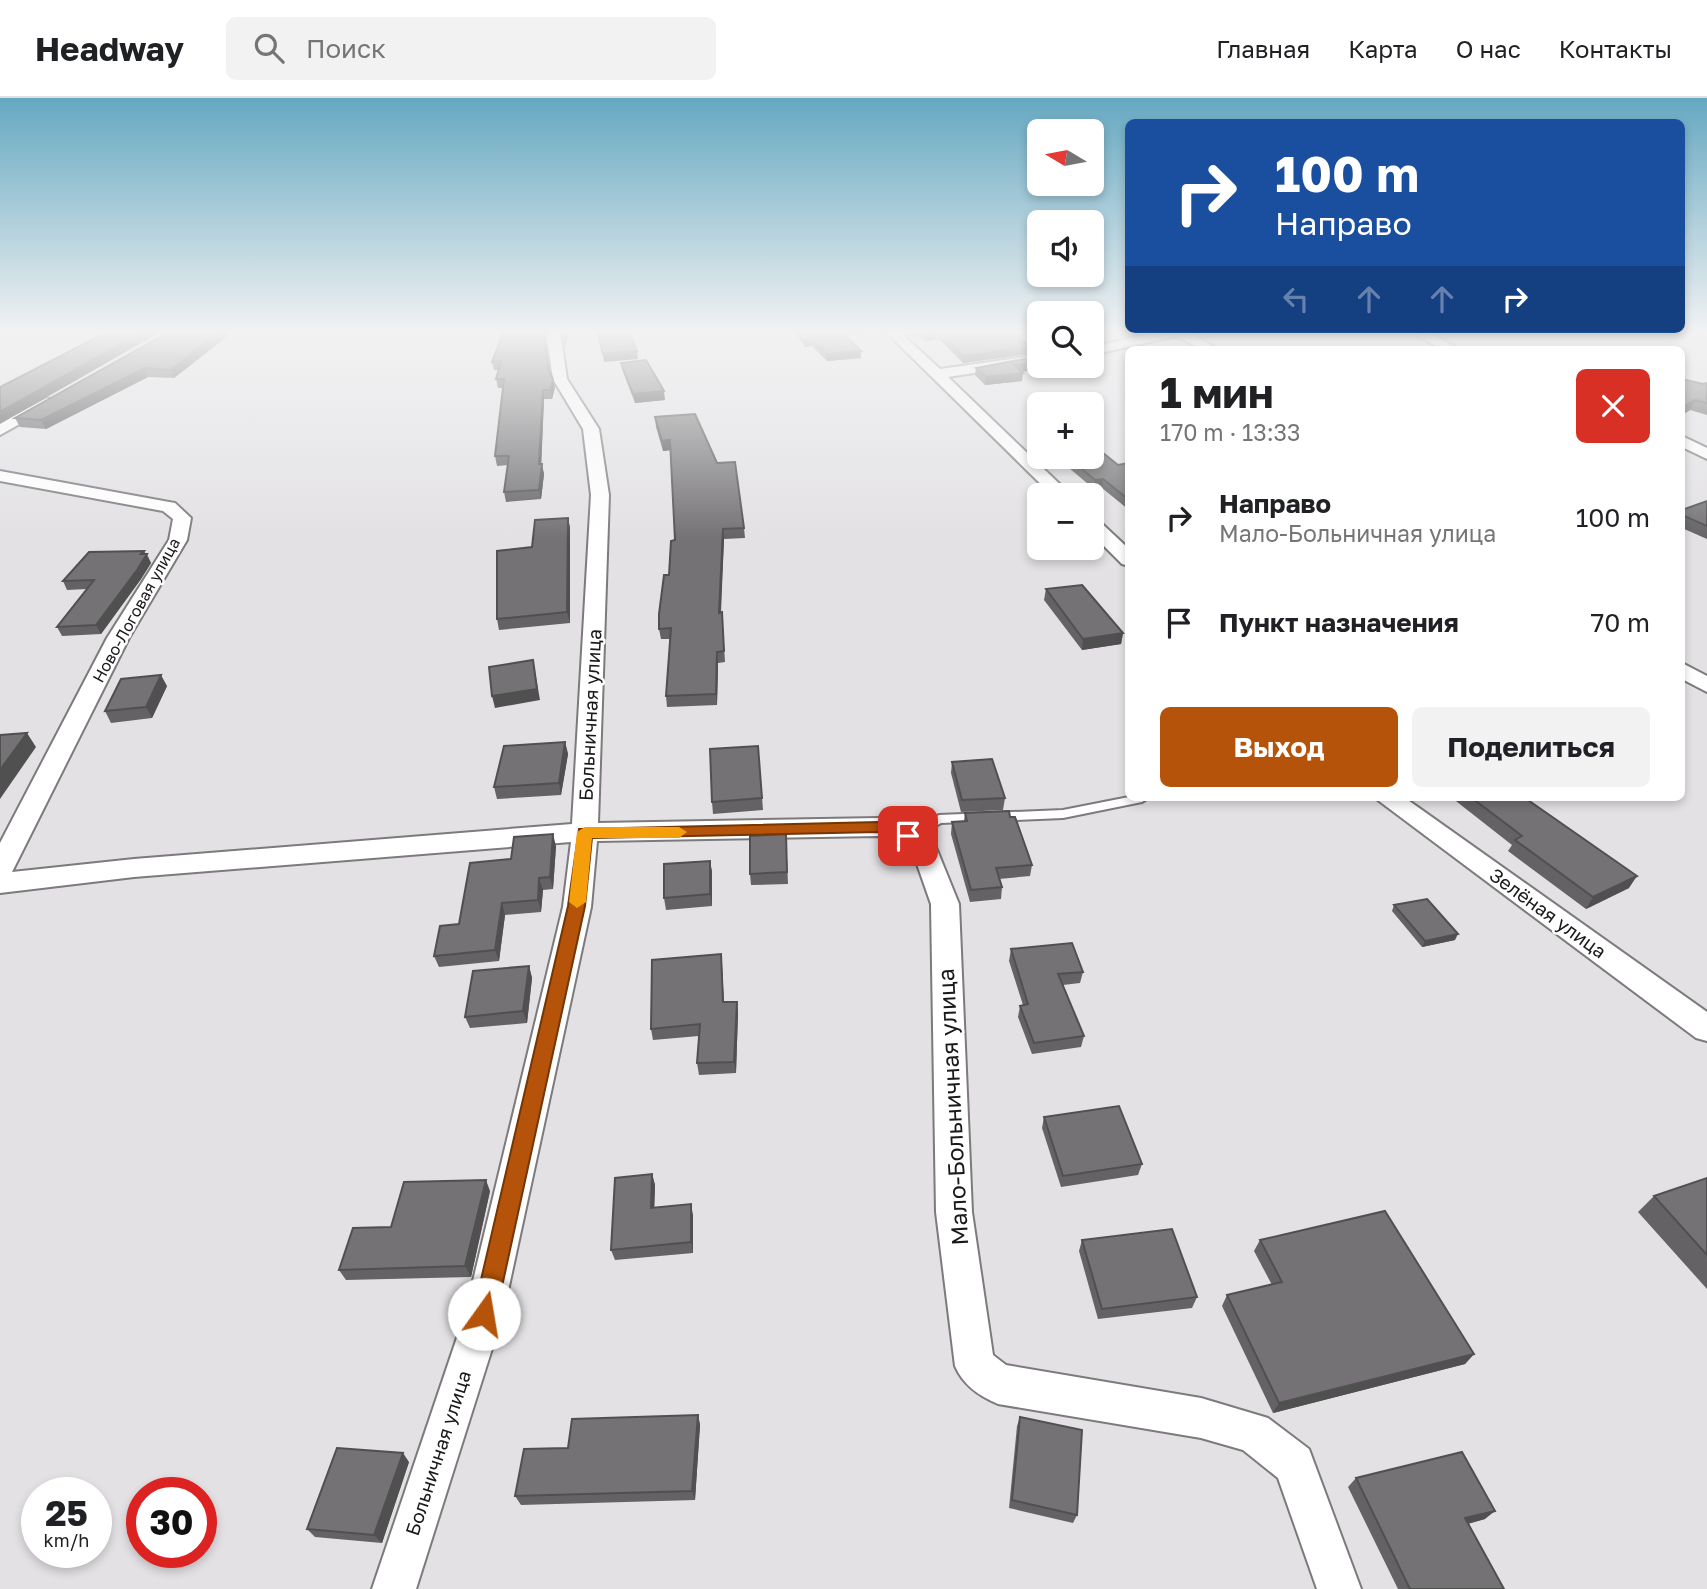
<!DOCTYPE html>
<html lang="ru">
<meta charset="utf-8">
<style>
body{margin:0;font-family:"Golos Text",sans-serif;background:#f2f2f2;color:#202124;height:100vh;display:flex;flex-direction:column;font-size:26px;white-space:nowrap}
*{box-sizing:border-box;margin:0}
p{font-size:23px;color:#757577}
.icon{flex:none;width:38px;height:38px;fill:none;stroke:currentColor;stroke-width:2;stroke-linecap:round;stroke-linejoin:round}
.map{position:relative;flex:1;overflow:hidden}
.panel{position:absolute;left:1125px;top:248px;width:560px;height:455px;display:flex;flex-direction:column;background:#fff;border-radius:10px;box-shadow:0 4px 10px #0003}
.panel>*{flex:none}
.top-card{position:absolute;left:1125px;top:21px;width:560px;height:214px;border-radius:10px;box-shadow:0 4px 10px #0003;background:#1a4fa0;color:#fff;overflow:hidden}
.needle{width:46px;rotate:280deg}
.buttons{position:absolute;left:1027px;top:21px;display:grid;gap:14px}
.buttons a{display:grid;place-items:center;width:77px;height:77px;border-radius:10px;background:#fff;box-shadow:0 4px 10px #0003;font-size:35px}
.speed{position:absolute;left:21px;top:1379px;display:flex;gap:14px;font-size:35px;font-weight:700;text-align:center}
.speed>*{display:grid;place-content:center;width:91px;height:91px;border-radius:50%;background:#fff;box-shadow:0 4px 10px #0003;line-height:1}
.speed small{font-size:18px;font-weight:400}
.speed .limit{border:10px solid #d22;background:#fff;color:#111}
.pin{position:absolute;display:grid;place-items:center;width:60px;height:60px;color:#fff;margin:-30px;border-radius:14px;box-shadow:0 4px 10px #0006}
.me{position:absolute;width:77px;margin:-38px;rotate:13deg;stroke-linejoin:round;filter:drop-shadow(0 0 5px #0008)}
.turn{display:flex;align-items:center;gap:24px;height:147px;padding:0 35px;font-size:32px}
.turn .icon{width:91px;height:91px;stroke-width:2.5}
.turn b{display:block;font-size:49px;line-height:60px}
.lanes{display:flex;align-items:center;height:66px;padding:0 35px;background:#0003;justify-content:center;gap:35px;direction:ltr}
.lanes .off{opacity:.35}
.round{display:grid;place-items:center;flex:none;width:74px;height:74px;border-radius:10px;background:#f2f2f2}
.summary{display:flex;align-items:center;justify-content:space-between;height:119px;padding:0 35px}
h1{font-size:42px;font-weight:700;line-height:52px}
.button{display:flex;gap:14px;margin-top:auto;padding:14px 35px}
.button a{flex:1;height:80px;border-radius:10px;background:#b45309;color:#fff;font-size:28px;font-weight:700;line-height:80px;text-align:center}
.button a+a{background:#f2f2f2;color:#202124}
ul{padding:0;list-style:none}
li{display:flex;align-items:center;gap:21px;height:105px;padding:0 35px}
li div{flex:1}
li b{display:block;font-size:26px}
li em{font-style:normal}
header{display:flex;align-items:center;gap:42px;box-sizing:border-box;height:98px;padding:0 35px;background:#fff;border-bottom:2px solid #e0e0e0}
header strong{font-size:33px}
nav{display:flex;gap:38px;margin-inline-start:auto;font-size:24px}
.search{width:490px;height:63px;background:#f2f2f2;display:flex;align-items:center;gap:18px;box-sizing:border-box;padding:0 24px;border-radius:10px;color:#757577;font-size:26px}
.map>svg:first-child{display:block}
</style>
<header>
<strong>Headway</strong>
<div class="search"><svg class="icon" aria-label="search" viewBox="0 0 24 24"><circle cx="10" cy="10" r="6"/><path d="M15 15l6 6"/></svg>Поиск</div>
<nav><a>Главная</a><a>Карта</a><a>О нас</a><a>Контакты</a></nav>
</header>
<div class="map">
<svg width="1707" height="1491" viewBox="0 0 1707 1491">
<rect width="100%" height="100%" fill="#e3e1e4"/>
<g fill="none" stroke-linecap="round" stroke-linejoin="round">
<g stroke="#7c7a7c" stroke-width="4">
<path id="lane" d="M1129,699L1148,700L1142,704L1063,720L941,725L912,742H904L902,739L904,736L939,717L1063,712Z"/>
</g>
<g stroke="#7c7a7c" stroke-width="4">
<g id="street">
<path d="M546,233H560L567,281L599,331L609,397L598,725L879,720L931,737L959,806L972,1114L993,1257L1006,1267L1201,1300L1268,1320L1309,1351L1361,1491H1317L1278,1380L1243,1352L1201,1340L998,1306C979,1298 963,1287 955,1268L936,1114L931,806L911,749L878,738L597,743L591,809L503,1216L416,1491H372L465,1216L563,809L571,744L134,779L0,795V745L107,540L169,442L173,421L163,413L0,383V373L169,404L175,405L191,420L187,442L129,540L12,774L134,761L572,726L591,397L583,331L553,281Z"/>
<path d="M885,233H899L940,271L1040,257V265L948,279L1071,397H1052Z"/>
<path d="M1162,233H1186L1220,252H1203L1176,238L1092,257V249Z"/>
<path d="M1409,233H1426L1461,252H1443Z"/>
<path d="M47,300L52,302V308L0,337V325Z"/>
<path d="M1682,338L1707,350V361L1682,349Z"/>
<path d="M1092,421L1098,422L1129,451V468L1122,466L1092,436Z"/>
<path d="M1682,565L1707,578V594L1682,581Z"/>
<path d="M1375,700H1405L1707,914V943L1696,940Z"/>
</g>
</g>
<use href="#lane" fill="#fff" fill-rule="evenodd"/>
<use href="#street" fill="#fff" fill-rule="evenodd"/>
</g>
<g fill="#646264">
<path d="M171,233H234L174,280L148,279L46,331L20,329L15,320Z"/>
<path d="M504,233H544L549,273L555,289L552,301H544L541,366L544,376L541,401L506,404L504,394L508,367L497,368L495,358L503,290H498L496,281L499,272H494L492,264Z"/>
<path d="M794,233H879L845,237L861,260L827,263L812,248L805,249Z"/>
<path d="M905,233H1011L1030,256L963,265L939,241L925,243L918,237L911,238Z"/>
<path d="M621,265L665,302L635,305L623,274Z"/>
<path d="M976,270H1048L1022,274V283L985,287L975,277Z"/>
<path d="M1682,281L1703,286L1707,285V317L1690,312L1682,317Z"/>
<path d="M655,319L744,430L745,440L724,441L721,515L722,514L725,564L718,565L717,607L667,609L666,598L670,541H661L659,531L675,442L670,352L663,353L656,329Z"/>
<path d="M1056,359H1092L1118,367L1129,366V412L1102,390L1094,391Z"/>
<path d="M1707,403V441L1682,430V412Z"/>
<path d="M568,420L570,430V525L499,532L497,521L532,449Z"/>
<path d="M146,456H147L151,465L141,481L101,536L62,538L57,529L87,491L67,492L63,483Z"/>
<path d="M1046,491L1123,535L1121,546L1082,552L1044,502Z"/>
<path d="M167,588L152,620L111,625L105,613Z"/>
<path d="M565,644L568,656L561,697L497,701L494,689Z"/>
<path d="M758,648L763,712L713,716L712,704Z"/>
<path d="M952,664L1005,700L1003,712L961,714L951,675Z"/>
<path d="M1452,700H1525L1629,790L1586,811L1508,753L1512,747Z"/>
<path d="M965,715L1010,719L1032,767L1030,778L999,781L1002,789L1001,801L970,804L951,736L952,724L964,723Z"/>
<path d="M786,736L788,786L751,787L750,776Z"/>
<path d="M556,748L553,791L543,792L541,814L505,817L499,863L439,869L434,858L511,761Z"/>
<path d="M710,763L712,774V808L666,812L664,800Z"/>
<path d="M1394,807L1455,842L1422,849L1392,813Z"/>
<path d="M1011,851L1083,874L1080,885L1063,887L1084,938L1081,949L1032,956L1018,919L1020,908L1023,907L1009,863Z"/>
<path d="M722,867L724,904H737L738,915L736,975L699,977L697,965L699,938L653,942L651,931Z"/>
<path d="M529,868L532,880L527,925L470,930L465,919Z"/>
<path d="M1044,1019L1142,1066L1138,1077L1061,1089L1042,1030Z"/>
<path d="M652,1076L655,1087L654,1110L693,1117V1155L615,1162L611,1152Z"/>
<path d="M1707,1080V1191L1638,1114L1654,1098Z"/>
<path d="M490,1093L471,1179L346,1182L339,1172L391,1129Z"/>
<path d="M1082,1142L1197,1199L1192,1210L1098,1221L1079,1153Z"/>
<path d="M1260,1142L1474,1256L1465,1266L1273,1315L1222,1208L1227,1197L1272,1187L1254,1153Z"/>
<path d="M698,1317L700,1327L695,1402L521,1407L515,1398L568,1350Z"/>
<path d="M1020,1319L1077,1417L1073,1425L1009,1410L1017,1328Z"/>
<path d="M409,1364L382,1445L315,1439L307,1431Z"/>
<path d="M1356,1380L1485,1421L1468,1426L1504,1491H1398L1348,1389Z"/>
</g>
<g fill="#515051">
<path d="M144,233H162L0,326V314Z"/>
<path d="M220,233H234L174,280L171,272Z"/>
<path d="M566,233H569L565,250L564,241Z"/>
<path d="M839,233H879L839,238Z"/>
<path d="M911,233H918V237L911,238Z"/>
<path d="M939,234V241L925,243V236Z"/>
<path d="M812,241V248L805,249V242Z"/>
<path d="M1031,249L1030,256L963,265V258Z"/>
<path d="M637,253L638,261L604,264L603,256Z"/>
<path d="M861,253V260L827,263V256Z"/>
<path d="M1040,264V268H1049L1048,270L1013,275L1014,267Z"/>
<path d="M145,270L148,279L46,331L41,322Z"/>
<path d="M1023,275L1022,283L985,287L986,279Z"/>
<path d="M553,281L555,289L552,301L550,292Z"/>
<path d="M543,292L544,301L541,373L542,366L544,376L541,401L539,392V366Z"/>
<path d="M664,293L665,302L635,305L633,296Z"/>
<path d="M1695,302L1690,312L1682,317L1686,307Z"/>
<path d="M670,342L671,352L663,353L662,343Z"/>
<path d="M1103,381L1102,390L1094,391L1095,382Z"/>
<path d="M568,420L570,430V525L567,514Z"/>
<path d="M723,431L724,441L720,525L719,515Z"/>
<path d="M144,453L151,465L141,481L101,536L96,527Z"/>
<path d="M1123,535L1121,546L1082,552L1083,541Z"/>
<path d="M717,554L718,565L717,607L716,596Z"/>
<path d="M533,562L540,602L495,610L492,598Z"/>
<path d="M161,577L167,588L152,620L146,609Z"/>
<path d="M27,635L36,649L0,701V672Z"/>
<path d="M565,644L568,656L561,697L559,685Z"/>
<path d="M553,736L556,748L553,791L550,779Z"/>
<path d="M710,763L712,774V808L710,796Z"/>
<path d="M1637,778L1629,790L1586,811L1593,799Z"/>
<path d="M539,780L543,792L541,814L538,802Z"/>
<path d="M502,805L505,817L499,863L495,852Z"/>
<path d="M1458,836L1455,842L1422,849L1425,843Z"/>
<path d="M721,856L722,867L724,916L723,904Z"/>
<path d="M529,868L532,880L527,925L523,913Z"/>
<path d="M737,904L738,915L736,975L734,964Z"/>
<path d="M652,1076L655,1087L654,1121L651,1110Z"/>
<path d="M486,1082L490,1093L471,1179L465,1168Z"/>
<path d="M691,1106L693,1117V1155L691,1144Z"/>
<path d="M1474,1256L1465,1266L1273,1315L1279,1305Z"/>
<path d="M698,1317L700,1327L695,1402L692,1393Z"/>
<path d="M403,1355L409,1364L382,1445L374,1437Z"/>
<path d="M1495,1413L1485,1421L1455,1429L1465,1420Z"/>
</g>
<g fill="#747274" stroke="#515051" stroke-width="2">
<path d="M109,233H144L0,314V289Z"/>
<path d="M171,233H220L171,272L145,270L41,322L15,320Z"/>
<path d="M504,233H543L549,273L553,281L550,292H543L539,366H542L539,392L504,394L509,358H495L504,281H496L501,263L492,264Z"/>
<path d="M562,233H566L564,241Z"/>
<path d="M597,233H629L637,253L603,256Z"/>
<path d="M799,233H841L861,253L827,256L812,241L805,242Z"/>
<path d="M921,233H1011L1031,249L963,258L939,234L925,236Z"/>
<path d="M1040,258V264L1014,267L1023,275L986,279L976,270Z"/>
<path d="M646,262L664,293L633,296L621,265Z"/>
<path d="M1682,281L1703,286L1707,285V305L1695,302L1686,307L1682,306Z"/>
<path d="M695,316L717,365L735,364L744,430L723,431L719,515L722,514L724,553L717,554L716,596L666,598L671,530L659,531V516L664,477H669L671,443L675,442L670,342L662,343L655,319Z"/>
<path d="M1092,346L1118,367L1128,365L1129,366V402L1103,381L1095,382L1068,359H1092Z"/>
<path d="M1707,403V428L1682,417V412Z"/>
<path d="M568,420L567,514L497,521V453L532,449L535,422Z"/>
<path d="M144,453L141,456H147L137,472L96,527L57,529L94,482L63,483L89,454Z"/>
<path d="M1082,487L1123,535L1083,541L1046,491Z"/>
<path d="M533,562L537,591L492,598L489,569Z"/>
<path d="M161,577L146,609L105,613L121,581Z"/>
<path d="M27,635L0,672V637Z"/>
<path d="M565,644L559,685L494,689L504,648Z"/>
<path d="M758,648L762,700L712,704L710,651Z"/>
<path d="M992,661L1005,700L962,702L952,664Z"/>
<path d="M1472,700H1525L1637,778L1593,799L1515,742L1522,738Z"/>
<path d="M1009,713L1010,719H1015L1032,767L996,770L1002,789L971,792L952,724L967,723L965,715Z"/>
<path d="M553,736L550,779L539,780L538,802L502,805L495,852L434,858L440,828L459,826L470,765L511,761L514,739Z"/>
<path d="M786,736L787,774L750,776V738Z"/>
<path d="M710,763V796L664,800V766Z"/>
<path d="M1427,801L1458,836L1425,843L1394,807Z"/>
<path d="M1072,845L1083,874L1058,876L1084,938L1034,945L1020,908L1028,906L1011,851Z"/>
<path d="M721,856L723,904H737L734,964L697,965L700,926L651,931L652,862Z"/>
<path d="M529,868L523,913L465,919L473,873Z"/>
<path d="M1119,1008L1142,1066L1063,1078L1044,1019Z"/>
<path d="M652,1076L651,1110L691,1106V1144L611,1152L615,1080Z"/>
<path d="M1707,1080V1157L1654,1098Z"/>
<path d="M486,1082L465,1168L339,1172L353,1130L391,1129L404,1084Z"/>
<path d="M1385,1113L1474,1256L1279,1305L1227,1197L1282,1184L1260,1142Z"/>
<path d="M1172,1131L1197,1199L1102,1211L1082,1142Z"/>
<path d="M698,1317L692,1393L515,1398L524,1351L568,1350L572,1321Z"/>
<path d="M1020,1319L1082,1332L1077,1417L1012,1402Z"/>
<path d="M337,1350L403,1355L374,1437L307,1431Z"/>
<path d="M1462,1354L1495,1413L1465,1420L1504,1491H1410L1356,1380Z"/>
</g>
<linearGradient id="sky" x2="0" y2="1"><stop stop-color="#65a8c1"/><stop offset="0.53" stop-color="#f2f2f3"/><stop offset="1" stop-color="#f2f2f3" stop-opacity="0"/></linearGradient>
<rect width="1707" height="441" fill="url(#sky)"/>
<path fill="#b45309" stroke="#753606" stroke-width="2" d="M879,724L914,735L916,738L908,744L878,734L592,740L585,808L496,1216L492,1224L484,1228L476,1224L473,1216L568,808L579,731Z"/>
<path fill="#f59e0b" d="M585,729H679L687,734L679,740H592L586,804L577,810L569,804L577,734Z"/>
<g text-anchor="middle" stroke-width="5" stroke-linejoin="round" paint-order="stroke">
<g font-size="16" fill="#1a191a" stroke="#fff">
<text transform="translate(136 512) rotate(-61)" y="6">Ново-Логовая улица</text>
</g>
<g font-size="19" fill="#1a191a" stroke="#fff">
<text transform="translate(590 617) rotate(-87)" y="7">Больничная улица</text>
<text transform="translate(1548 815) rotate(36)" y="7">Зелёная улица</text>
<text transform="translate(438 1355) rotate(-72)" y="7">Больничная улица</text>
</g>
<g font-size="23" fill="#1a191a" stroke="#fff">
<text transform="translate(953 1009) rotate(-93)" y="8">Мало-Больничная улица</text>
</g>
</g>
</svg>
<div class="buttons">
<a><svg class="needle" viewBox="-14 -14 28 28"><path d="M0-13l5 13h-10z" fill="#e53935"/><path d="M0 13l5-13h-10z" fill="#757577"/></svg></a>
<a><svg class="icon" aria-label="sound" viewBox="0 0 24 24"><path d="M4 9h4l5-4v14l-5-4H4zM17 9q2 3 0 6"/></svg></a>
<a><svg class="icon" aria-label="search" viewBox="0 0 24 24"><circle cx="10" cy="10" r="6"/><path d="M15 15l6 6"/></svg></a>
<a>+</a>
<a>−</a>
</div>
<div class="speed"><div>25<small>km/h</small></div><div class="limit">30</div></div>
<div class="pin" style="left:908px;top:738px;background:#d93025"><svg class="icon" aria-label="arrive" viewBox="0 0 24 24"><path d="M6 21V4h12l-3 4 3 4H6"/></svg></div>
<svg class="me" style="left:484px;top:1216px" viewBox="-20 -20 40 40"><circle r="19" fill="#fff"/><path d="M0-13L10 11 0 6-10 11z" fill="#b45309"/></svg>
<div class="top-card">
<div class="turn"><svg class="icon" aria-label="right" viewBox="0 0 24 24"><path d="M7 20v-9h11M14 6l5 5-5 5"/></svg><div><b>100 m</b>Направо</div></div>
<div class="lanes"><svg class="icon off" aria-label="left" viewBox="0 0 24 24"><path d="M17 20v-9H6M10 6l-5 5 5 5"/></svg><svg class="icon off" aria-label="ahead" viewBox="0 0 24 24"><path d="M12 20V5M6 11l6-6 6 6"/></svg><svg class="icon off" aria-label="ahead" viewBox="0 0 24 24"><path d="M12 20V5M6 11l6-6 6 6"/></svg><svg class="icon" aria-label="right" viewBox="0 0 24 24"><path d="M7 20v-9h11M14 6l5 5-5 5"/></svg></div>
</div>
<section class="panel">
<div class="summary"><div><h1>1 мин</h1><p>170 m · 13:33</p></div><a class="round" style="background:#d93025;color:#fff"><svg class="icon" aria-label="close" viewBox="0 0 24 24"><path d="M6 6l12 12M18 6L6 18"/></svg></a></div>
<ul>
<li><svg class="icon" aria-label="right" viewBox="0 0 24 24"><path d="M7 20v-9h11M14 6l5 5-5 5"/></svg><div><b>Направо</b><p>Мало-Больничная улица</p></div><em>100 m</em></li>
<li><svg class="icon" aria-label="arrive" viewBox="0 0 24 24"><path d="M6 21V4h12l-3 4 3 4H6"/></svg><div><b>Пункт назначения</b></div><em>70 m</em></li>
</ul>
<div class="button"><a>Выход</a><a>Поделиться</a></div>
</section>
</div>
